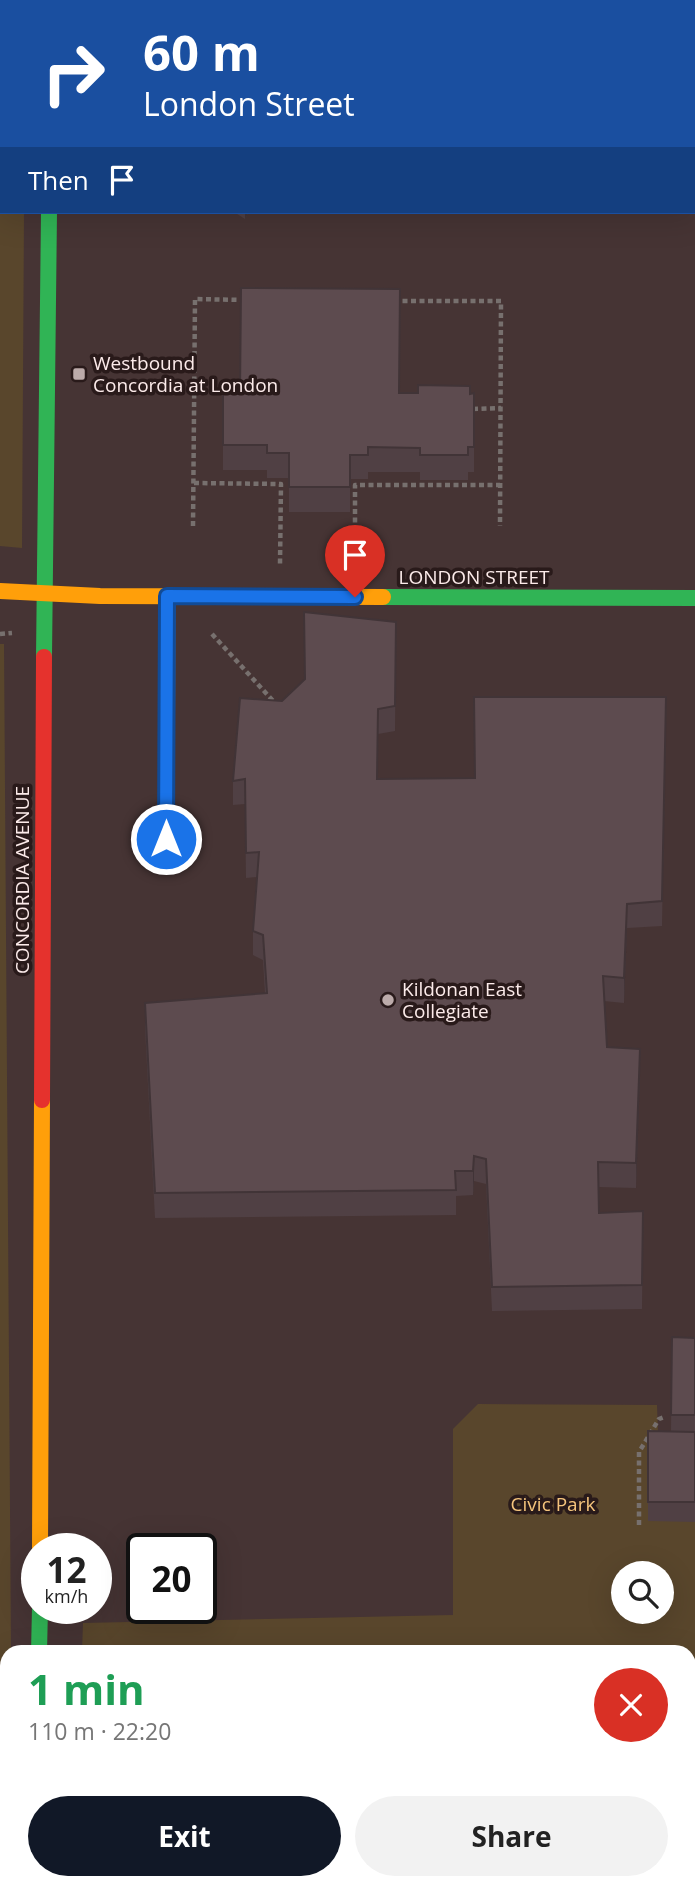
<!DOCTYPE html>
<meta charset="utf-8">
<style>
body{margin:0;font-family:"Open Sans",sans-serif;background:#f2f2f2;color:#222;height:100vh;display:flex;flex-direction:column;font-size:26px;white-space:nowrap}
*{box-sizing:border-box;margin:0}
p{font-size:23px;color:#767676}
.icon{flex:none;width:38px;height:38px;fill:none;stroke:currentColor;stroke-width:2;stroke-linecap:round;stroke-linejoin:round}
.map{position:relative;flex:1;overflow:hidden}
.side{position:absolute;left:0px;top:1645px;width:696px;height:245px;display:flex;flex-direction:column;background:#fff;border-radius:21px 21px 0 0;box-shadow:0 7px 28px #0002}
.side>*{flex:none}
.top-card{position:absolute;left:0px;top:0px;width:696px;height:214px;box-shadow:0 7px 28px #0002;background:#1a4fa0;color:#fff;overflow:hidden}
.tools{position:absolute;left:611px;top:1561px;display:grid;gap:14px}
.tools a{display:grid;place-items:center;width:63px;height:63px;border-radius:50%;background:#fff;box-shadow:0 7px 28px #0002;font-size:35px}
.speed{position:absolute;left:21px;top:1533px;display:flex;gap:14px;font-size:35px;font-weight:700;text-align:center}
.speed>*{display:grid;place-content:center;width:91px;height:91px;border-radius:50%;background:#fff;box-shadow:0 7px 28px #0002;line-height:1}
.speed small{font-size:18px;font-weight:400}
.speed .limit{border:4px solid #111;border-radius:10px;background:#fff;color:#111}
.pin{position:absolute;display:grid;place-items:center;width:60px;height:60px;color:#fff;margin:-72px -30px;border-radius:50% 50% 50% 0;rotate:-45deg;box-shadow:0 0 7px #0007}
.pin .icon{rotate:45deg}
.me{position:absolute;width:77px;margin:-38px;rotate:0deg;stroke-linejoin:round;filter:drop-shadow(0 0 5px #0008)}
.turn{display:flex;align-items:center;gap:24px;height:147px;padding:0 28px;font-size:32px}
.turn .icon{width:91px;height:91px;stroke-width:2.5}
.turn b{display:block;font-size:49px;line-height:60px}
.then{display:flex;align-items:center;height:66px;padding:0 28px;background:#0003;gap:14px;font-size:26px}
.round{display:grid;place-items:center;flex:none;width:74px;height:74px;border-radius:37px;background:#f2f2f2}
.headline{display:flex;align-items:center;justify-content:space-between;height:119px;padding:0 28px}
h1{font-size:42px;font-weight:700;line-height:52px;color:#1e9e55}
.action{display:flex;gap:14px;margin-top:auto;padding:14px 28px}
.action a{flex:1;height:80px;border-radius:42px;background:#111827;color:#fff;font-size:28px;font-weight:700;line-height:80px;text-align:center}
.action a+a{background:#f2f2f2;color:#222}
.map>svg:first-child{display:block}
</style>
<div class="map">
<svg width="695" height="1890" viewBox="0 0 695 1890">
<rect width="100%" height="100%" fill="#463434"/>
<g fill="#59462c" fill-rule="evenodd">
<path d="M0,0H25L2,2V212H24L22,548L0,546Z"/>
<path d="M0,644H4L11,1652H7V1883H13V1890H0Z"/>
<path d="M478,1404L657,1405L658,1433L695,1432V1890H77L78,1883H690V1652H82L83,1623L453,1615V1429ZM623,1573H662V1612H623Z"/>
</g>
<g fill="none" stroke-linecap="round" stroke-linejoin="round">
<g stroke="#77706e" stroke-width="4.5" stroke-dasharray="5 3.5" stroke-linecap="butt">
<path d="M394,301H501L500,526"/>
<path d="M473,409L501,408"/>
<path d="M194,483L281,484L280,564"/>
<path d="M193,526L195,299L245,300"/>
<path d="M355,565V485H500"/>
<path d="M0,634L12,633"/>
<path d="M212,634L275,703"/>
<path d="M639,1525V1452L659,1419L664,1417"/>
<path d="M232,1890V1883"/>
<path d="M312,1890V1883"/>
</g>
<g stroke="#6e6765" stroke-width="16">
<path d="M166,839L168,596"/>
<path d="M144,1890V1883"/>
</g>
<path stroke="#6e6765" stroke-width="30" d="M515,2V0"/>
<g stroke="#30b455" stroke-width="16">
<path d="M50,0V2"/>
<path d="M383,597L695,598"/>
<path d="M44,657L49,212"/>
<path d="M39,1652L40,1608"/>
</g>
<g stroke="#ff9f0a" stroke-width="16">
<path d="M0,591L100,596L383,597"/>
<path d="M40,1549L42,1100"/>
</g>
<g stroke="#e5322d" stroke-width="16">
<path d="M42,1100L44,657"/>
<path d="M38,1883V1890"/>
</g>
</g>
<g fill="#504044">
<path d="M582,0H646V2H600V1Z"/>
<path d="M234,212H249L245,219Z"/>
<rect x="411" y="212" width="31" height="2"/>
<path d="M474,393V472H468V480H420V472H368V479H350V512H289V478H267V470H223V394Z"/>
<path d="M396,622L395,731L378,734L377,779L475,778L666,697L662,926L627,928L624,1003L604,1001L607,1047L640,1074L636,1188L599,1187V1213L643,1211L642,1309L492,1311L486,1184L474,1181L473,1195L456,1196V1215L155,1218L145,1028V1003L265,993L263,960L253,955V931L257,877L246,878L245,804L233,805V781L282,701Z"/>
<path d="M672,1337L695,1338V1522L648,1521V1431H671Z"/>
</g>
<g fill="#413437">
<path d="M245,212H249L245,219Z"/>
<path d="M627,904V928L624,1003V978Z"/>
<path d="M640,1049V1074L636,1188V1163Z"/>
<path d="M474,1156V1181L473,1195V1171Z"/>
</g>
<g fill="#5d4b4f" stroke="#413437" stroke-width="2">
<path d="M116,0H167L173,2H115Z"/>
<path d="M241,288L400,289L399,393H418V385L470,386V394L474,393V447H468V455H420V448L368,447V455H350V487H289V453H267V445H223V394H240Z"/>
<path d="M304,612L396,622L395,706L378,709L377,779L475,778L474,697H666L662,901L627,904L624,978L603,976L607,1047L640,1049L636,1163L598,1162L599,1213L643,1211L642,1285L492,1287L486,1159L474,1156L473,1171H455L456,1190L155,1193L145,1003L267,993L263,935L253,931L259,852L246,853L245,779L233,781L240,698L282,701L305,679Z"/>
<path d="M672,1337L695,1338V1415H671Z"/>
<path d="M648,1431L695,1432V1502H648Z"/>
</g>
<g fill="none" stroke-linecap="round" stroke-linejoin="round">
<g stroke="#114b97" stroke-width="18">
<path id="route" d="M166,839L167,596L355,597"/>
</g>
<use href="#route" stroke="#1a73e8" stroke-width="12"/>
</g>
<g fill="#bcabaa" stroke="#291a1a" stroke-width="2.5">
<rect x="72" y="367" width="14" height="14" rx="3.5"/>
<circle cx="388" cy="1000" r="7"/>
</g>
<g text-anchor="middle" stroke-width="7" stroke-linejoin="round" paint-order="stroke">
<g font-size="19" fill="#fcebea" stroke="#291a1a" text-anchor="start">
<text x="93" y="370">Westbound<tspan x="93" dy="22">Concordia at London</tspan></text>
<text x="402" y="996">Kildonan East<tspan x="402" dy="22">Collegiate</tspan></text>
</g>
<g font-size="19" fill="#fcebea" stroke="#291a1a">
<text x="474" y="584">LONDON STREET</text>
<text transform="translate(22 880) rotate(-90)" y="7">CONCORDIA AVENUE</text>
</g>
<g font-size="19" fill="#f5c47c" stroke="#291a1a">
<text x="553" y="1511">Civic Park</text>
</g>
</g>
</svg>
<div class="tools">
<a><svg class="icon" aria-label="search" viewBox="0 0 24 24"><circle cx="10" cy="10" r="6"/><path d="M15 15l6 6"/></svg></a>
</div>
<div class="speed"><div>12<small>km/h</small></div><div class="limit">20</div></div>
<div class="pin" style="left:355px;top:597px;background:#d93025"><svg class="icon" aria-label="arrive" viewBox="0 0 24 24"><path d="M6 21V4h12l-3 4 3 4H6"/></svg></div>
<svg class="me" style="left:166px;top:839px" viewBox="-20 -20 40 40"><circle r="17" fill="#1a73e8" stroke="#fff" stroke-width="3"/><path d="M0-11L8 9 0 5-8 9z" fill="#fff"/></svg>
<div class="top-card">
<div class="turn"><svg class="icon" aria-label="right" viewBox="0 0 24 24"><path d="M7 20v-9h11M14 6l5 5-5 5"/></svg><div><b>60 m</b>London Street</div></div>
<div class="then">Then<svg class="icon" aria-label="arrive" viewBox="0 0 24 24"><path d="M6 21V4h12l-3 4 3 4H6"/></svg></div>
</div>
<section class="side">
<div class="headline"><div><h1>1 min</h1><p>110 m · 22:20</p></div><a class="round" style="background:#d93025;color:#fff"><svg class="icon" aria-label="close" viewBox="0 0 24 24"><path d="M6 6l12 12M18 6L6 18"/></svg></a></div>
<div class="action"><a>Exit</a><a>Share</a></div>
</section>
</div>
